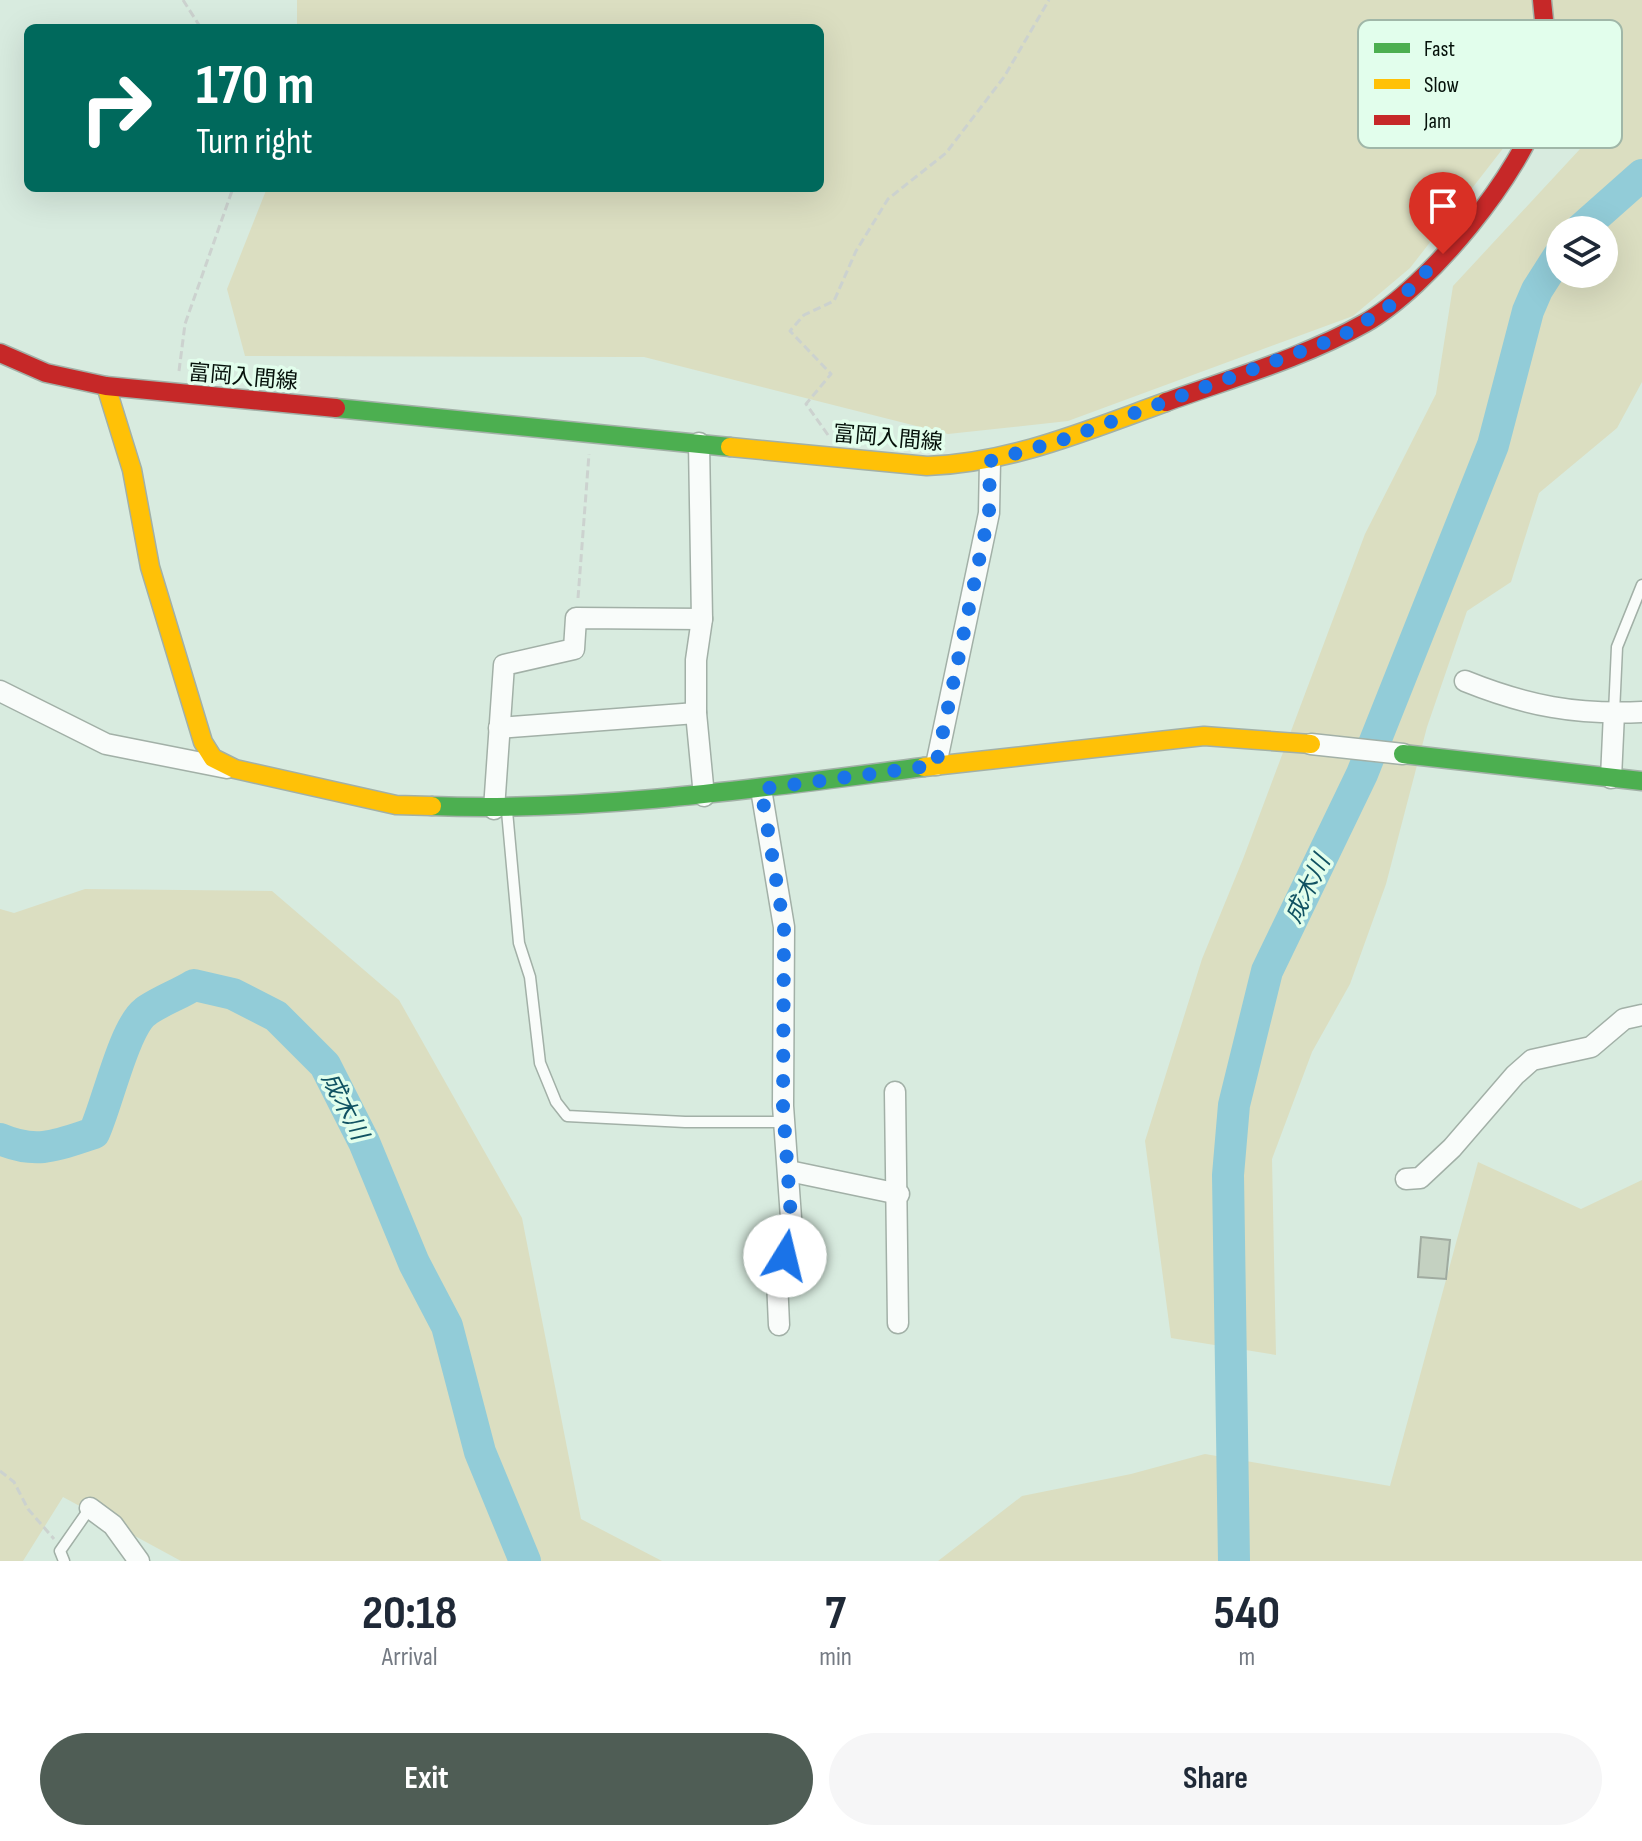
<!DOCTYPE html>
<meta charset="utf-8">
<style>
body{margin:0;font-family:"Sofia Sans Condensed","Noto Sans JP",sans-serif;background:#f6f6f7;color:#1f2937;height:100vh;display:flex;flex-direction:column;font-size:30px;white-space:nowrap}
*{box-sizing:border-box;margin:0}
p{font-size:26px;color:#747a83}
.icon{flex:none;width:44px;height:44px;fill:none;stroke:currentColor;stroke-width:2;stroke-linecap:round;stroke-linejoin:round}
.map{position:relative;height:1561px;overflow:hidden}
.sheet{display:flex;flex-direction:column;background:#fff;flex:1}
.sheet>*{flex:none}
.top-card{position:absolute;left:24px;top:24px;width:800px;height:168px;border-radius:12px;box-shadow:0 8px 32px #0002;background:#00695c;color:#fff;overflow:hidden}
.tools{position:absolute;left:1546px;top:216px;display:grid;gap:16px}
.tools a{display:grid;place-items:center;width:72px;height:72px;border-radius:50%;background:#fff;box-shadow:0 8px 32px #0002;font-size:40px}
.pin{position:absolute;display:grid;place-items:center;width:68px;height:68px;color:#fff;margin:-82px -34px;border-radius:50% 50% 50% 0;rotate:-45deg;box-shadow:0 0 8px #0007}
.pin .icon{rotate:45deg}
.me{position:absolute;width:88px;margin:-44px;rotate:9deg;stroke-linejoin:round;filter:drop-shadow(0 0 6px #0008)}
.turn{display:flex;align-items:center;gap:28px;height:168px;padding:0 40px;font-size:36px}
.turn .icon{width:104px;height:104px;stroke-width:2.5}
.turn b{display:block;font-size:56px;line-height:68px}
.eta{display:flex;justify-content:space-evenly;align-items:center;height:136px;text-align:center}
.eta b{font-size:48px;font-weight:700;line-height:56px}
.cta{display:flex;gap:16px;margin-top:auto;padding:16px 40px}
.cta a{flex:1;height:92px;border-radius:48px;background:#4f5d55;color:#fff;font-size:32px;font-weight:700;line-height:92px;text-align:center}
.cta a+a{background:#f6f6f7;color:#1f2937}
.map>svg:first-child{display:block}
</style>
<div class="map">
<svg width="1642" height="1561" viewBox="0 0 1642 1561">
<rect width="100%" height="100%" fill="#d8ebdf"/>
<g fill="#dbdec1" fill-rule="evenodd">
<path d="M297,0H1642V382L1617,428L1539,493L1511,582L1467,611L1427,727L1386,884L1350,984L1312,1052L1272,1159L1276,1355L1171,1338L1145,1141L1202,959L1243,859L1365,534L1436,394L1453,286L1580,149L1564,100L1525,94L1508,142L1410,268L1353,316L1068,421L948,434L644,357L245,356L227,289L267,188H820V28H297ZM1560,230H1604V274H1560Z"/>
<path d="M85,889L272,891L399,1000L522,1218L581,1519L662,1561H181L63,1497L23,1561H0V909L14,913Z"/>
<path d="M1478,1162L1581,1209L1642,1180V1561H938L1022,1496L1131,1474L1205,1454L1390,1486Z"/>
</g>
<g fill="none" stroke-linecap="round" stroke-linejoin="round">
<g stroke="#92ccd8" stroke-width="32">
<path d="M1580,230L1642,175"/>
<path d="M0,1139C37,1155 58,1145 94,1133C107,1105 124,1028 145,1012C156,1003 180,994 194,985L233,994L276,1016L325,1065L364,1142L414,1263L447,1326L480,1452L525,1561"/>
<path d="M1234,1561L1228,1175L1234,1105L1267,971L1362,774L1493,445L1528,311L1537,290L1560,254"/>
</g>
</g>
<path fill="#c4d1c1" stroke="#a0aba0" stroke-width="2" d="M1421,1237L1450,1240L1446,1279L1418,1277Z"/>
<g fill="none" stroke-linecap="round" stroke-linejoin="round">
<g stroke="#a2b0a7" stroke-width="13">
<g id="lane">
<path d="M1614,713L1617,647L1642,585"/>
<path d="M507,811L519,943L530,977L540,1063L556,1102L567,1116L685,1122H784"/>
<path d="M64,1561L60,1551L90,1508"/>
</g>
</g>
<g stroke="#a2b0a7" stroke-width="23">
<g id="street">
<path d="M699,443L702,619L696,660V713L704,796"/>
<path d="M1465,681C1527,706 1576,715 1642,712"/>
<path d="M0,691L106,744L227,768"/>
<path d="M499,728L696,713"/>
<path d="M1311,744L1403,754"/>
<path d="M936,765L989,513L990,461"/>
<path d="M1611,778L1614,713"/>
<path d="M761,789L784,927L783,1106L792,1232L777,1280L779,1325"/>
<path d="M494,809L504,665L574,649L576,618L702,619"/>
<path d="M895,1092L898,1323"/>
<path d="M789,1171L899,1194"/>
<path d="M1406,1179L1420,1178L1452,1148L1515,1075L1532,1060L1591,1047L1624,1019L1642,1015"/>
<path d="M90,1508L113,1525L139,1561"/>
</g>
</g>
<g stroke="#a2b0a7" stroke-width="21">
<g id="fast">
<path d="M336,408L730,447"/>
<path d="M1403,754L1642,781"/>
<path d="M432,806C597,812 760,788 924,767"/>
</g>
</g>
<g stroke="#a2b0a7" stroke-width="21">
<g id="slow">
<path d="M106,386L132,470L150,567L203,742L213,758L235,769L396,805L432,806"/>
<path d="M730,447L927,466C1011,463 1088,430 1166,402"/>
<path d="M924,767L1204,736L1311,744"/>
</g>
</g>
<g stroke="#a2b0a7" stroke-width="21">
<g id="jam">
<path d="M0,353L46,373L106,386L336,408"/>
<path d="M1166,402C1232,378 1303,358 1365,323C1427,288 1523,173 1542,103C1551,70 1545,33 1542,0"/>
</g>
</g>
<g stroke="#ccd2cf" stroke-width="3" stroke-dasharray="8 4" stroke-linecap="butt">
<path d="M183,0L201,28"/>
<path d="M179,371L185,324L233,188"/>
<path d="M828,435L806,404L831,374L790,331L804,315L834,301L856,251L888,199L946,153L1004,77L1049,0"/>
<path d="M578,598L589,454"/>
<path d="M0,1471L14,1482L28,1509L54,1539"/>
</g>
<use href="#lane" stroke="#f9fcfa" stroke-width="10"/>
<use href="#street" stroke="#f9fcfa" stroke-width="20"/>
<use href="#fast" stroke="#4caf50" stroke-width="18"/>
<use href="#slow" stroke="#ffc107" stroke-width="18"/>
<use href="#jam" stroke="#c62828" stroke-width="18"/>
</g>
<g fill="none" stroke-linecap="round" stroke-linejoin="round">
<path stroke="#1a73e8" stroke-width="14" stroke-dasharray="0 25.2" d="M785,1256L792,1232L783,1106L784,927L761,789L936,765L989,513L990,461L1062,440L1340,337L1399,300L1443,254"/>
</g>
<g text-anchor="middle" stroke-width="7" stroke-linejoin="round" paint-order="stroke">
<g font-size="22" fill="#05110a" stroke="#e2feec">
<text transform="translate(243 376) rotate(5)" y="8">富岡入間線</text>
<text transform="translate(888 437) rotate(5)" y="8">富岡入間線</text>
</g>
<g font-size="24" font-style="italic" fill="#115262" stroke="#e2feec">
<text transform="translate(1307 889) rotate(-64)" y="8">成木川</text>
<text transform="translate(345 1106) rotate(63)" y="8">成木川</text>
</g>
</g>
<rect x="1358" y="20" width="264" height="128" rx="12" fill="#e2feec" stroke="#a0b7a8" stroke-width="2"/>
<rect x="1374" y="43" width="36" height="10" fill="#4caf50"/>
<rect x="1374" y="79" width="36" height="10" fill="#ffc107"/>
<rect x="1374" y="115" width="36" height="10" fill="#c62828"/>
<g font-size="22" fill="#05110a">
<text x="1424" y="56">Fast</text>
<text x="1424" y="92">Slow</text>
<text x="1424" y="128">Jam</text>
</g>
</svg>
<div class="tools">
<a><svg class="icon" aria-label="layers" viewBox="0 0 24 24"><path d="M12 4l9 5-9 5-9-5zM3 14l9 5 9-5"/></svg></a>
</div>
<div class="pin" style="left:1443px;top:254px;background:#d93025"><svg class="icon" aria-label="arrive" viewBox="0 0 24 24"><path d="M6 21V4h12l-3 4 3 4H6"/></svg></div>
<svg class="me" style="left:785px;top:1256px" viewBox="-20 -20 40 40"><circle r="19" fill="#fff"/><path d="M0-13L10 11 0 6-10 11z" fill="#1a73e8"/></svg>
<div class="top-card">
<div class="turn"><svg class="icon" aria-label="right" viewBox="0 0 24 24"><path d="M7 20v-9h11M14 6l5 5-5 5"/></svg><div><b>170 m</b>Turn right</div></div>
</div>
</div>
<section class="sheet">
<div class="eta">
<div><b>20:18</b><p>Arrival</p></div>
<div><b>7</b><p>min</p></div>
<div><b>540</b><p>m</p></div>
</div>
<div class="cta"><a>Exit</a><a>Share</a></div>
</section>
